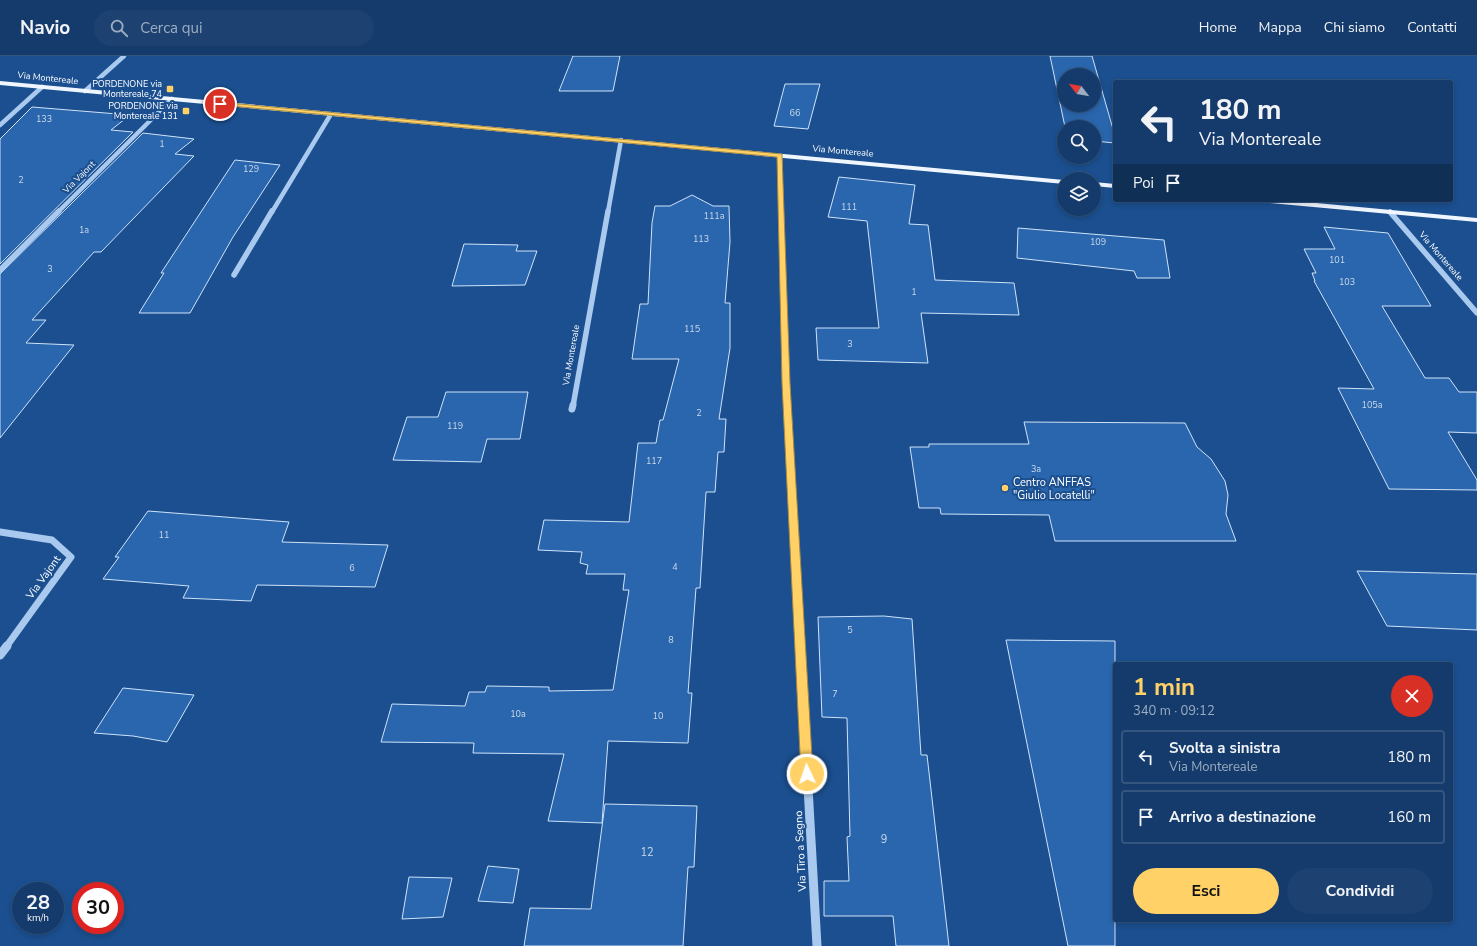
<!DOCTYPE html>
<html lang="it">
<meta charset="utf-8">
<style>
body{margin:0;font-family:"Nunito Sans",sans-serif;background:#1d4271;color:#f1f3f6;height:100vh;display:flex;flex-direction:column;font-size:15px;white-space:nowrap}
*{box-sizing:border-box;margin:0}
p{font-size:13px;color:#9dadc1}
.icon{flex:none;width:22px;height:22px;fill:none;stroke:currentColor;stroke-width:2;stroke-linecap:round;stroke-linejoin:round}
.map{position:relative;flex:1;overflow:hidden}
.sheet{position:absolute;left:1113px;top:606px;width:340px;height:260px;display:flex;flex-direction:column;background:#143b6b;border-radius:4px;box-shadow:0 2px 6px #0003,0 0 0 1px #33557e}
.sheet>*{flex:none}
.top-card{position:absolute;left:1113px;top:24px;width:340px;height:122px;border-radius:4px;box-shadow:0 2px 6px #0003,0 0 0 1px #33557e;background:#143b6b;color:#f1f3f6;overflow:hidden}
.needle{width:26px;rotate:301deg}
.fabs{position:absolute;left:1057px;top:12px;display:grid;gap:8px}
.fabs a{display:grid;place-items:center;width:44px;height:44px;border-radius:50%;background:#143b6b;box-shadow:0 2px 6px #0003,0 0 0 1px #33557e;font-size:20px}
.speed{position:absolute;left:12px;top:826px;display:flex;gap:8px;font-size:20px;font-weight:700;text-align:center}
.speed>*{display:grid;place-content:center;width:52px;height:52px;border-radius:50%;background:#143b6b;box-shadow:0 2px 6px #0003,0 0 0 1px #33557e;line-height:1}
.speed small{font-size:10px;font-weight:400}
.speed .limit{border:6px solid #d22;background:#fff;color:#111}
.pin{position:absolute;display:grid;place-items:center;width:34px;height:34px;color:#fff;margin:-17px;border:2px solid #fff;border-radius:50%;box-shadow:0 1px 4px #0007}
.me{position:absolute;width:44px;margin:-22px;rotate:357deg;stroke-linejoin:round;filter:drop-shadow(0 0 3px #0008)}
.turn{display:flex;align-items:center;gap:14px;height:84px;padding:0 20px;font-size:18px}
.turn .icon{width:52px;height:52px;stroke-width:2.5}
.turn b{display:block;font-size:28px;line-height:34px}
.then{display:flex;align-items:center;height:38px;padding:0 20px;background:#0003;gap:8px;font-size:15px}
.round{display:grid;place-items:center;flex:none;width:42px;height:42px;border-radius:21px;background:#1d4271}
.head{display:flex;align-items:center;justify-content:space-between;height:68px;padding:0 20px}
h1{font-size:24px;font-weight:700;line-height:30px;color:#ffd166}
.action{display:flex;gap:8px;margin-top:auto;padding:8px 20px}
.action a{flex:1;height:46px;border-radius:24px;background:#ffd166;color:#111;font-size:16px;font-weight:700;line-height:46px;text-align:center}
.action a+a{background:#1d4271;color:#f1f3f6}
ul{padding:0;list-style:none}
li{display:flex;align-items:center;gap:12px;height:54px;margin:0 8px 6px;padding:0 12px;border:2px solid #33557e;border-radius:4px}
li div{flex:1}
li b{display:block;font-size:15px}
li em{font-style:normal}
header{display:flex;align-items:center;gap:24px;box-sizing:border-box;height:56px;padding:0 20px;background:#143b6b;border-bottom:1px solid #33557e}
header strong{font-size:19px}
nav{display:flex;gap:22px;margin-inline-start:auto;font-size:14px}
.search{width:280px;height:36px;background:#1d4271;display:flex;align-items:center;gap:10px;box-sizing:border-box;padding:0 14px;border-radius:22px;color:#9dadc1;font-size:15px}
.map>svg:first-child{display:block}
</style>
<header>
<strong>Navio</strong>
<div class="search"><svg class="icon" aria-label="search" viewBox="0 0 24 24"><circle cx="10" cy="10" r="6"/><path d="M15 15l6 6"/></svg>Cerca qui</div>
<nav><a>Home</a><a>Mappa</a><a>Chi siamo</a><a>Contatti</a></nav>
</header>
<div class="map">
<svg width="1477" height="890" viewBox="0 0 1477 890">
<rect width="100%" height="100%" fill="#1b4f8f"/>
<g fill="#2a66ad" stroke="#cfe3fa" fill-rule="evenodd">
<path d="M573,0H620L613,35H559Z"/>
<path d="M1050,0H1092L1115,80V87L1094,85V71H1065ZM1064,19H1094V49H1064Z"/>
<path d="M785,28H820L808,73L774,70Z"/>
<path d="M32,51L130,59L111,74L133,76L0,208V83Z"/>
<path d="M143,77L194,83L175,98L194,100L101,196H94L32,264H46L26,287L74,289L0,382V218Z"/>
<path d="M235,104L280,109L233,181L190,257H139L164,217H161Z"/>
<path d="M839,121L915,129L909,168L928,169L935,224L1014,227L1019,259L921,257L928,307L818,304L816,272H879L867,165L828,161Z"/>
<path d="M692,139L713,150H729L730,186L725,247H730V292L719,363H726L724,396H718L715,436H706L700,532H696L688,637H692L688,687L608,685L602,767L548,765L564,698L473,697L474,687L381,686L392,648L465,650L469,636H485L487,630L549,631V635L613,634L629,534H623L625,518H586L588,509L580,507L582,496L538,494L544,464L629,466L638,387H656L660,364H663L679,303H632L640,248H648L652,167L655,150H670Z"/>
<path d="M1324,171L1388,177L1431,250H1382L1425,322H1449L1459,336H1477V377L1448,376L1477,424V434L1389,433L1338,332L1374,333L1314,225H1315L1312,217H1316L1304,193H1335Z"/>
<path d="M1018,172L1164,184L1170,222H1137L1134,215L1017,202Z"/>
<path d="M464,188L518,189L516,195H537L525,229L452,230Z"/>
<path d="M446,336H528L520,383H487L481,406L393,404L407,361H438Z"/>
<path d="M1024,366L1185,367L1197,391L1211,403L1225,425L1228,439L1226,458L1236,485H1055L1049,459L941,458L940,452H919L910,391H929V388H1029Z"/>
<path d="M148,455L289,466L282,486L388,489L375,531L257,529L251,545L183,542L189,530L103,523L119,501H115Z"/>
<path d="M1357,515L1477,518V574L1387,570Z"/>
<path d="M884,560L912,563L921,699H927L949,890H896L893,860H824V825H849L847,781L850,780L847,662L822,661L818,561Z"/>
<path d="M1006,584L1115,585V890H1068Z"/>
<path d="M123,632L194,639L167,686L133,680L94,677Z"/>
<path d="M605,748L697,750L694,811H688L683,890H524L530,852L591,853Z"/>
<path d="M488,810L519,813L513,847L478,845Z"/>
<path d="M409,821L452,822L443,861L402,863Z"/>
</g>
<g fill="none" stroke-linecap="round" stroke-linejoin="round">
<g stroke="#a9c9ee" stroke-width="4.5">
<path d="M85,35L124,0"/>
<path d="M0,69L42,31"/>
<path d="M780,100L781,156"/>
<path d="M58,156L172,43"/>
<path d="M272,156L331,58"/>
<path d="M608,156L621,84"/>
</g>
<g stroke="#a9c9ee" stroke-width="5.5">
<path d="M781,155L787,350"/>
<path d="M1390,156L1477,257"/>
<path d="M0,214L59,155"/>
<path d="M234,219L272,155"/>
<path d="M573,350L608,155"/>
</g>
<g stroke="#a9c9ee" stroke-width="7">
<path d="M787,349L801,591"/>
<path d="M572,353L573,349"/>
<path d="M0,476L52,484L71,501L6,591"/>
</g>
<g stroke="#a9c9ee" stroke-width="9">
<path d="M800,590L817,890"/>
<path d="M0,599L7,590"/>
</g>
<g fill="#f0f6ff" fill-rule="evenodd">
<path d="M0,25L1064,124V128L0,29Z"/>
<path d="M1094,126L1115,128V132L1094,130Z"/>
<path d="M1256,144H1284L1477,162V166L1260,146Z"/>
</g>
</g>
<path fill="#ffd166" stroke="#a68842" d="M218,46L782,98L790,327L813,718L811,722L807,723L803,722L801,718L782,327L777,101L220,49Z"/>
<g fill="#ffd166" stroke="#1b4f8f" stroke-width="1.5">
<rect x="166" y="29" width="8" height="8" rx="2"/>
<rect x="182" y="51" width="8" height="8" rx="2"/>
<circle cx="1005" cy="432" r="4"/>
</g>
<g text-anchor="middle" stroke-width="4" stroke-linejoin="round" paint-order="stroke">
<g font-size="9" fill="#fff" stroke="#1b4f8f">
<text transform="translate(48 22) rotate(6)" y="3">Via Montereale</text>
<text transform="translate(843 95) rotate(5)" y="3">Via Montereale</text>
<text transform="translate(79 121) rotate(-45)" y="3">Via Vajont</text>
<text transform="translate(1441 200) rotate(49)" y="3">Via Montereale</text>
<text transform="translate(571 299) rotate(-80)" y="3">Via Montereale</text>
</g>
<g font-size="9" fill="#fff" stroke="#1b4f8f" text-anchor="end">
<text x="162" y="31">PORDENONE via<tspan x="162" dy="10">Montereale 74</tspan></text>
<text x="178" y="53">PORDENONE via<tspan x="178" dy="10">Montereale 131</tspan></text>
</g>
<g font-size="9" fill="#cad9ea">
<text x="795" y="60">66</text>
<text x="44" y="66">133</text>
<text x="162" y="91">1</text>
<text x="251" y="116">129</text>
<text x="21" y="127">2</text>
<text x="849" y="154">111</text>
<text x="714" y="163">111a</text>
<text x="84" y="177">1a</text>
<text x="701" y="186">113</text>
<text x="1098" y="189">109</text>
<text x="1337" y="207">101</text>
<text x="50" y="216">3</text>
<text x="1347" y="229">103</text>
<text x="914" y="239">1</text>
<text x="692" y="276">115</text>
<text x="850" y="291">3</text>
<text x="1372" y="352">105a</text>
<text x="699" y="360">2</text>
<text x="455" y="373">119</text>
<text x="654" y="408">117</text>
<text x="1036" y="416">3a</text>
<text x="164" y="482">11</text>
<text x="675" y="514">4</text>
<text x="352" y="515">6</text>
<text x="850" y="577">5</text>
<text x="671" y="587">8</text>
<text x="835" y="641">7</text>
<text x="518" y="661">10a</text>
<text x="658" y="663">10</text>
</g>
<g font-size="11" fill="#fff" stroke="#1b4f8f" text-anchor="start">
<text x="1013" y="430">Centro ANFFAS<tspan x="1013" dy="13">"Giulio Locatelli"</tspan></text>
</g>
<g font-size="11" fill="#fff" stroke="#1b4f8f">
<text transform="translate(43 521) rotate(-54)" y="4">Via Vajont</text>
<text transform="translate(800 795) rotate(-93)" y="4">Via Tiro a Segno</text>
</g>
<g font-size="11" fill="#cad9ea">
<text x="884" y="787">9</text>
<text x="647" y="800">12</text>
</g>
</g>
</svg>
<div class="fabs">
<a><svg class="needle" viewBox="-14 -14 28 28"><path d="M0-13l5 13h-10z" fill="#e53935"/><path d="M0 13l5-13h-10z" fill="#9dadc1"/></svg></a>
<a><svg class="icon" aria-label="search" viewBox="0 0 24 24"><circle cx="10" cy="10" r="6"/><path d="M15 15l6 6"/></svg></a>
<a><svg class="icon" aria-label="layers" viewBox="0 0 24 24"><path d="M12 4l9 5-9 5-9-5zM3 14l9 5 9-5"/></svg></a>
</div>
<div class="speed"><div>28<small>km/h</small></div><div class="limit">30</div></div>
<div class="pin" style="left:220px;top:48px;background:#d93025"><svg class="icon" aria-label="arrive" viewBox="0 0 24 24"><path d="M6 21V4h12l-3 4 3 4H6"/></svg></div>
<svg class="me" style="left:807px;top:718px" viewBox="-20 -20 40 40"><circle r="17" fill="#ffd166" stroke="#fff" stroke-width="3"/><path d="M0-11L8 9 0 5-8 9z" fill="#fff"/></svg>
<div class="top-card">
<div class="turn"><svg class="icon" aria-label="left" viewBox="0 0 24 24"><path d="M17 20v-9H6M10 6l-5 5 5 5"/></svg><div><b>180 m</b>Via Montereale</div></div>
<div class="then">Poi<svg class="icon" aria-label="arrive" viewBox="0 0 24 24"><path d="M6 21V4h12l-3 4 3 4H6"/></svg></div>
</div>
<section class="sheet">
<div class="head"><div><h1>1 min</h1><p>340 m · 09:12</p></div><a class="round" style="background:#d93025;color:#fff"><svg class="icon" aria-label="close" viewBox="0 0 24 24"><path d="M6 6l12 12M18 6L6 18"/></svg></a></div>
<ul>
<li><svg class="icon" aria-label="left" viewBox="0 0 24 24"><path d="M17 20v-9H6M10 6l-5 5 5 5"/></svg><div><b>Svolta a sinistra</b><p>Via Montereale</p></div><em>180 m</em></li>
<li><svg class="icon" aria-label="arrive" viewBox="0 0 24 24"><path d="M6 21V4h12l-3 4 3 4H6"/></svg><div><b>Arrivo a destinazione</b></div><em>160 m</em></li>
</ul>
<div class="action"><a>Esci</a><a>Condividi</a></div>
</section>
</div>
